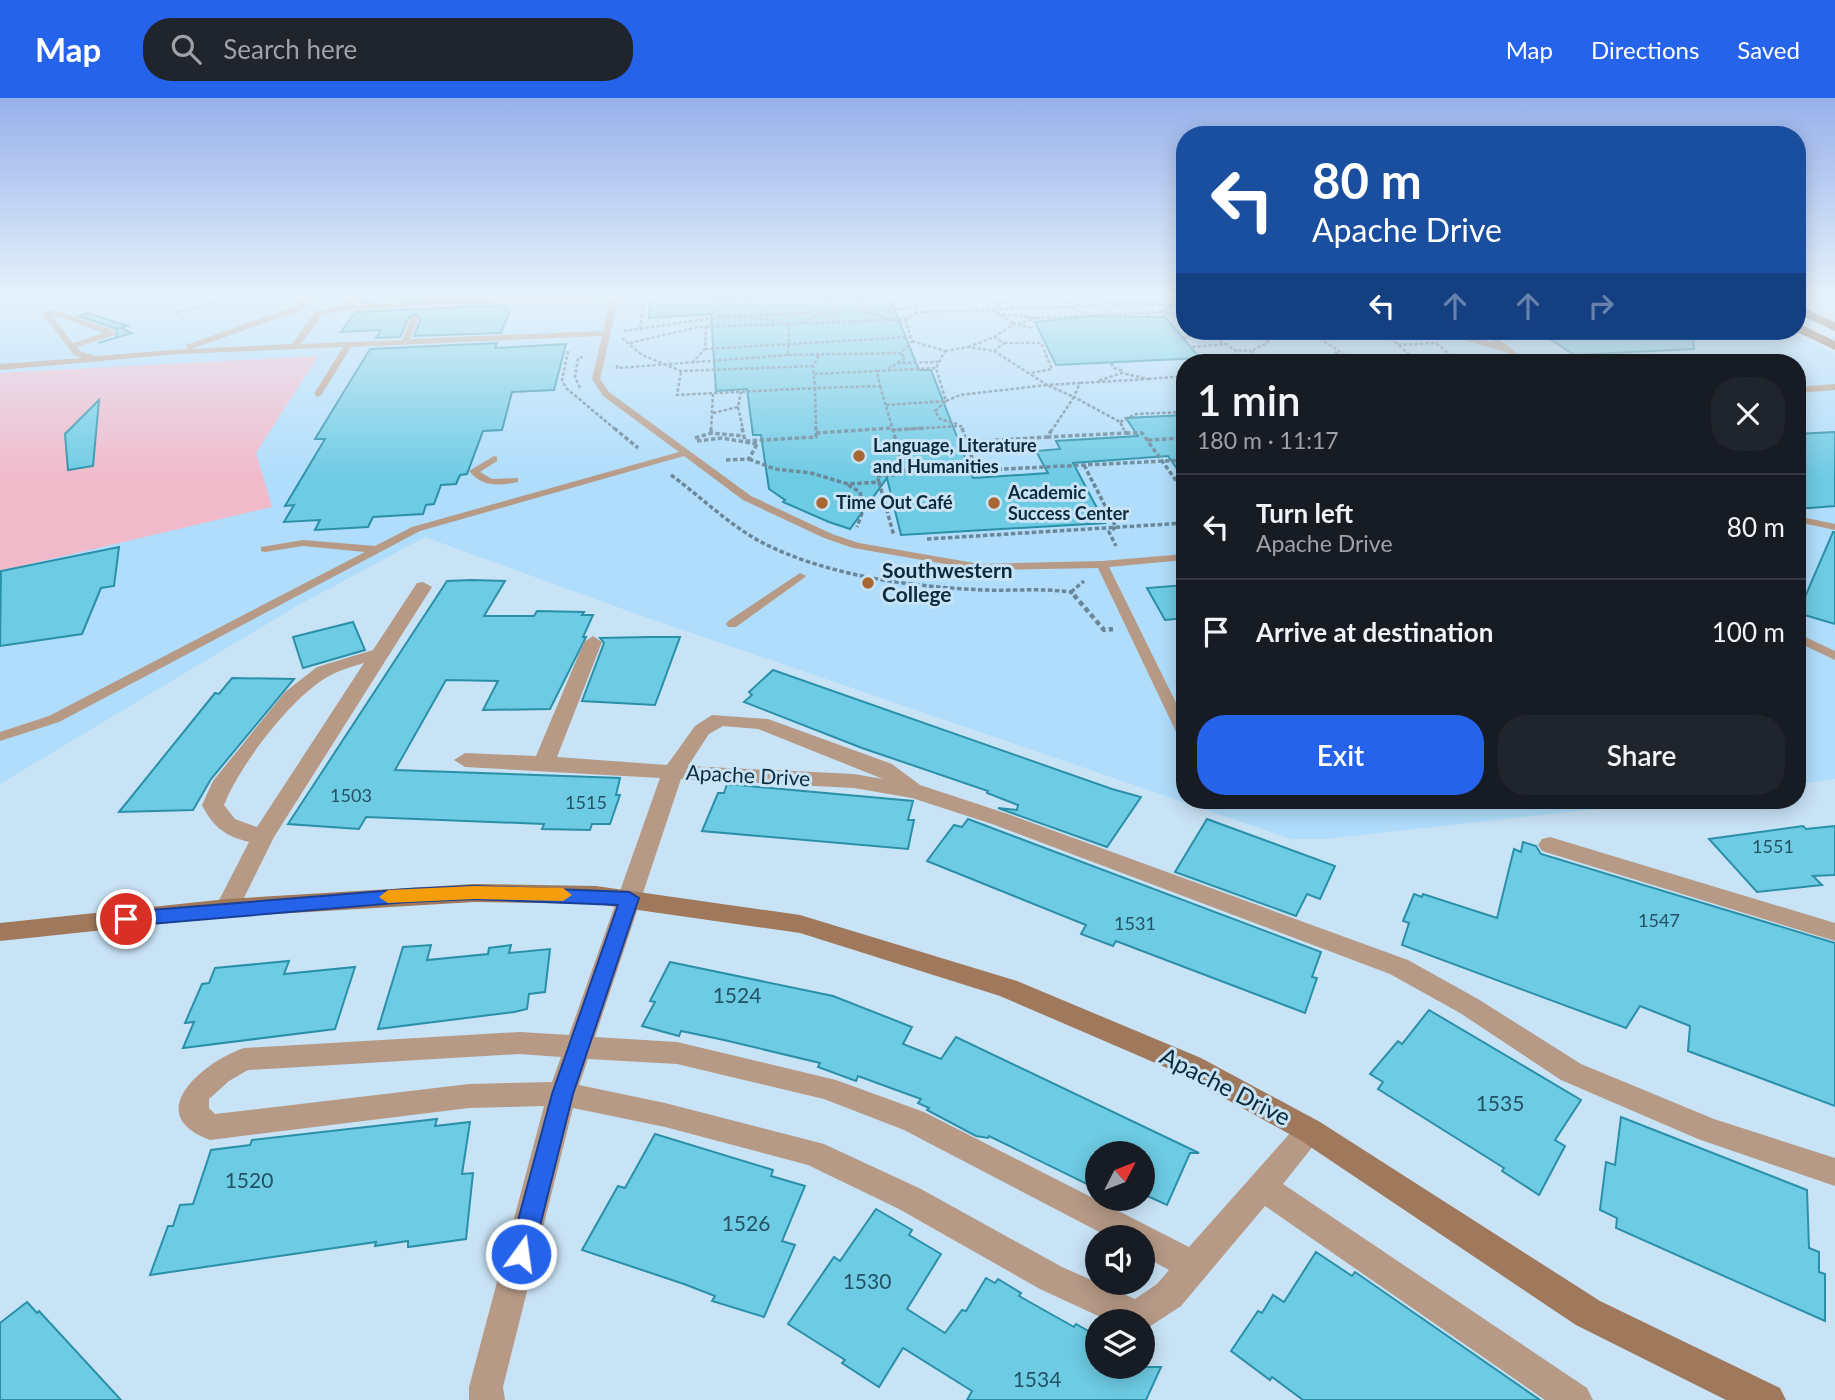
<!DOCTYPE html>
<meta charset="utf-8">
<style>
body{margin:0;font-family:Lato,sans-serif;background:#20242c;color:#f1f3f6;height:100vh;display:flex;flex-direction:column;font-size:26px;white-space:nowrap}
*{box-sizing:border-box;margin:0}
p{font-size:23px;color:#9ea1a6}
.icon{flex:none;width:38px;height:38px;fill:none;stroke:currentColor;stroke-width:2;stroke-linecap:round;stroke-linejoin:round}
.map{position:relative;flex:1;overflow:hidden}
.side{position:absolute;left:1176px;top:256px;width:630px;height:455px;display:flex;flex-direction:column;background:#171b24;border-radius:28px;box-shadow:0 4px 18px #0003}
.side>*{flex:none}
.top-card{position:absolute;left:1176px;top:28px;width:630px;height:214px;border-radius:28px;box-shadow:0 4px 18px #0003;background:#1a4fa0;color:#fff;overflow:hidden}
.needle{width:46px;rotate:48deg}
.buttons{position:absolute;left:1085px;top:1043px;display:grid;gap:14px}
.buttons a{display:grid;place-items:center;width:70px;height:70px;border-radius:50%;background:#171b24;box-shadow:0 4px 18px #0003;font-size:35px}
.pin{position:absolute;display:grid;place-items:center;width:60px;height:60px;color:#fff;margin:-30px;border:4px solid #fff;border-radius:50%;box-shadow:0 2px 7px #0007}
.me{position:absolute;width:77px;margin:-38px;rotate:14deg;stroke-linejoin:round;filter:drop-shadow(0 0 5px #0008)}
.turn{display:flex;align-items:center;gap:24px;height:147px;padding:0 21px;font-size:32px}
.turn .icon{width:91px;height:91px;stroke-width:2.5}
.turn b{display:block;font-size:49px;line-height:60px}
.lanes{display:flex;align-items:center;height:66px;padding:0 21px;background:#0003;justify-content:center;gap:35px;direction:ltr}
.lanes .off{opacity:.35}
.round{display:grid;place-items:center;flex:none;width:74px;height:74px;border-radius:28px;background:#20242c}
.overview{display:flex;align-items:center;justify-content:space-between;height:119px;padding:0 21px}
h1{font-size:42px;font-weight:600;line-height:52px}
.primary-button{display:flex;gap:14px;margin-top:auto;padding:14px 21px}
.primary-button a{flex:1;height:80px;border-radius:28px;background:#2563eb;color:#fff;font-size:28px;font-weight:600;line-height:80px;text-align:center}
.primary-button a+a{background:#20242c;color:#f1f3f6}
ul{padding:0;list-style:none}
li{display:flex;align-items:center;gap:21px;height:105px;padding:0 21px;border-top:2px solid #363941}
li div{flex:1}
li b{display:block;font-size:26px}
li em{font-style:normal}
header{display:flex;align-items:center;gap:42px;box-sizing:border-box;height:98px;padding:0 35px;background:#2563eb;color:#fff}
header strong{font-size:33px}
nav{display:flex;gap:38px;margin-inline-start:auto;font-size:24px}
.search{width:490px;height:63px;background:#20242c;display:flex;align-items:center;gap:18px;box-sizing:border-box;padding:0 24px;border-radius:28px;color:#9ea1a6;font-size:26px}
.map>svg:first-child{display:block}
</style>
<header>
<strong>Map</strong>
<div class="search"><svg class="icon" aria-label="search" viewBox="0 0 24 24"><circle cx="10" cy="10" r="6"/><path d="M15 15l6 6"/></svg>Search here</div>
<nav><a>Map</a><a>Directions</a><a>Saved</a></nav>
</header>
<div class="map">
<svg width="1835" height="1302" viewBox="0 0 1835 1302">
<rect width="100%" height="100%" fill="#c8e3f6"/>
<path fill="#afddfb" d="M0,198H1185V233H1789L1835,256V681L1797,686V264H1185V702H1678L1325,741H1291L631,514L425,439L297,508L0,686Z"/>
<path fill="#f0bacb" d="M318,258L256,355L272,409L0,473V275Z"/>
<g fill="#6dcbe4" stroke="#2a90a8" stroke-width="2">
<path d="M366,198H506L362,204Z"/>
<path d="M650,198H720V203L889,198L919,272H931L973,380L1048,375L1036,353L1060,351L1056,343L1138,338L1126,320L1185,317V382L1168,358L1073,365L1105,425L901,437L887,380L850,431L829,424L783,404L785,402L769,391L761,337H753L747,291L716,293L711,216L649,220Z"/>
<path d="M507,207L505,212H510L501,235L414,238L421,221L416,216L409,219L400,239L376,240L381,232L341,234L355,214Z"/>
<path d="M87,215L128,228L120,230L132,235L98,245L116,240L117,231L79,218Z"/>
<path d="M1090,218L1165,219L1200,260L1056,267L1035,224Z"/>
<path d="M1538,233H1693L1694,251L1574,257Z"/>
<path d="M497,245L495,250L566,246L554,292L512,294L502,332L483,333L467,376L460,377L456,386L441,387L434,406L426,407L423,416L373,419L368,429L315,432L320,422L284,424L294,407L285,408L325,341H315L370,251Z"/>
<path d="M99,302L93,368L68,372L65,336Z"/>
<path d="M1835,334V408L1797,411V336Z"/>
<path d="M1833,434H1835V526L1798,515Z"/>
<path d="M119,449L114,488L101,490L82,536L0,548L1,473Z"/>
<path d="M472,482L505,483L484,518H534L537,513L584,514L582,517H593L583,539H586L550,611L483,612L498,583L446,582L395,672L620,680L616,697H620L610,726H592L590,732L542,731L544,726L366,719L359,731L288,726L447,483Z"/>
<path d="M1185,487V520L1165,522L1147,490Z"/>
<path d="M353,524L365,552L303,570L293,539Z"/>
<path d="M649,539H680L655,607L582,603L604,545L600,540Z"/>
<path d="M773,572L1112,691L1141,699L1107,749L998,710L1017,712L1018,707L987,695L988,693L862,650L744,604L752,597L749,594Z"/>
<path d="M232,580L294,581L211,681L193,712L119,714L215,595L219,596Z"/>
<path d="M727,686L913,703L908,722H914L908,751L702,733L718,695H724Z"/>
<path d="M968,721L1321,854L1312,879L1317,880L1305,915L1116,843L1113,848L1081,836L1086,827L927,763L954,727L962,729Z"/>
<path d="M1207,721L1335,768L1320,801L1307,796L1296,818L1175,774Z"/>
<path d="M1803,728L1806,731L1835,728V777L1813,778L1822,787L1757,794L1709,741Z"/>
<path d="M1523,744L1536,748L1541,756L1835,845V1008L1688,953L1690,928L1640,908L1626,930L1402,847L1409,825L1403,823L1414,796L1422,799L1423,796L1497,820L1514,751L1521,754Z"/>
<path d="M431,847L427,862L488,856L489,850L511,847L509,855L550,851L545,894L529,896L527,911L514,914L378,931L403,849Z"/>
<path d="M289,863L284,876L355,869L335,931L183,950L194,924L185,925L202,886L209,885L215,870Z"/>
<path d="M670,864L833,898L912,929L903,946L941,961L956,939L1199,1055H1190L1167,1107L1143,1096V1055H1097V1091L989,1038L988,1040L976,1038L927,1012L929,1010L918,1005L921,1001L858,978L856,983L818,969L820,965L724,942L681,933L679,938L642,928L655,904L650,903Z"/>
<path d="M1429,912L1581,1002L1555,1042L1565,1048L1539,1097L1502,1073L1504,1070L1378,991L1383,984L1370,976L1398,943L1402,946Z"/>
<path d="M1621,1019L1807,1092L1809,1150L1819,1154V1174L1825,1176V1223L1616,1130L1617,1120L1600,1112L1606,1064L1615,1067Z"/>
<path d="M437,1021L435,1028L470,1024L462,1076L473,1075L466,1141L408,1149V1143L375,1148L376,1144L150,1177L168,1128H173L180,1107L193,1106L211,1052L250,1047L252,1042Z"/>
<path d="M655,1036L773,1072L771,1078L805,1088L782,1143L795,1147L764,1219L712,1203L715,1198L684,1186L582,1152L618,1088L625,1090Z"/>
<path d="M876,1111L912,1132L909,1137L941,1156L907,1211L945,1235L962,1212L966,1213L986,1180L995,1185L998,1181L1021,1195L1019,1198L1074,1229L1076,1226L1097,1238V1269H1161L1146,1302H967L972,1293L903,1250L879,1289L842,1265L845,1262L788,1226L834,1159L840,1163Z"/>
<path d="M1316,1154L1352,1178L1355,1174L1540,1302H1303L1272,1279L1270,1282L1231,1253L1258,1213L1262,1215L1273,1197L1284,1204Z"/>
<path d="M27,1204L37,1215L39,1213L121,1302H0V1225Z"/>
</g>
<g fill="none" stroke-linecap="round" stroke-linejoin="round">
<g stroke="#6a8799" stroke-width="2.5" stroke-dasharray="3.5 2" stroke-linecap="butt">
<path d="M829,198L834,214"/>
<path d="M859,198L863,213L916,210L910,198"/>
<path d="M976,198L999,207"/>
<path d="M1062,198L1069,209L1124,205L1105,214"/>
<path d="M1101,198L1107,206"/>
<path d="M1176,198L1182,203L1179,208"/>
<path d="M715,199L720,219"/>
<path d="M715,200L767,198"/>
<path d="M1124,205L1179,207"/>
<path d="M1179,208L1182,217L1159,214Z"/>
<path d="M997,209L1011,198"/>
<path d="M994,211L1069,209L1085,215"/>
<path d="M920,214L993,212L1014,226"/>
<path d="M175,215L236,198"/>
<path d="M1003,216L1036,220L1018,226"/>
<path d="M1036,220L1159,214"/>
<path d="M905,222L919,213"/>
<path d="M802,224L823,216"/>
<path d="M640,231L645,198"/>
<path d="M1206,233L1225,246"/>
<path d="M1247,233L1264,239L1268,244L1252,253"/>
<path d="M1382,233L1418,264"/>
<path d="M1315,237L1383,235"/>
<path d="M1315,237L1355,264"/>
<path d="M994,239L1014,226L1033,230"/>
<path d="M1264,239L1315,237L1310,233"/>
<path d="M622,240L642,257L681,273L813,268L819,257"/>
<path d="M1183,240L1189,239L1190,235L1208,233"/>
<path d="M912,243L945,253L936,270"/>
<path d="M630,245L699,229L893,222L863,213L759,217"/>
<path d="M1004,245H1041L1052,271L1031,275"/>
<path d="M1398,247L1436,245L1457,262"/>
<path d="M968,249L994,239L1004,245L994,253"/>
<path d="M1192,249L1226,246L1235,252"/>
<path d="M705,251L911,239"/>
<path d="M568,253L562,282L566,290L616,332"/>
<path d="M945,253L968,249L994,253L1047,287L1080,285L1074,299L1120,324L1124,332"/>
<path d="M1335,254L1344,264"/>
<path d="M788,257L901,255L912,243L905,222H893"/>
<path d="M1241,260L1259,261L1250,253L1235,252L1242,264"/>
<path d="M1259,261L1286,264"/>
<path d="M1415,264L1477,261"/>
<path d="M692,265L705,251L706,229"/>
<path d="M897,265L938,264"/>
<path d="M1111,265L1114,270L1124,273"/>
<path d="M617,267V270L788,257L789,227L753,218L720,219L624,233"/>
<path d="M888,271L905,260L901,255"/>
<path d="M877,273L936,270L946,303L960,297L1047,287L1074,299L1052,332"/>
<path d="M681,274L677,297L815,290L813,268"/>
<path d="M814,276L877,273L880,288L815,290L816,332"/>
<path d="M1148,281L1185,278"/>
<path d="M1080,285L1148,281L1122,275L1098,283"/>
<path d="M880,288L893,332"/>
<path d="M580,290L575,279L578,260L583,259"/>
<path d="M886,307L946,303L935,313L940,321L957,326"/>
<path d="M738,309L743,332"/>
<path d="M713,315L738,309L741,294"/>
<path d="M1120,324L1136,316L1185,314"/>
<path d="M711,332L713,296"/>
<path d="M893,332L961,328L962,332"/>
</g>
<g stroke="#6a8799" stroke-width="3.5" stroke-dasharray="4.5 2.5" stroke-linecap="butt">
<path d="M614,330L638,350"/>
<path d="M742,330L745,343L816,339V330"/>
<path d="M923,330L893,332L905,376L1185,362"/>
<path d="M962,330L976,372"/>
<path d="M711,335V330"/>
<path d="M816,335L892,330"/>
<path d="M1126,335H1142L1185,395"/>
<path d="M1047,339L1126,335L1123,330"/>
<path d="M695,340L711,335L744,338"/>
<path d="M1148,342L1185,340"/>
<path d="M697,343L722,340L757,346"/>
<path d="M967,344L1047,339L1053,330"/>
<path d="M749,361L775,371L811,375L848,386L879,384L877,378L905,376"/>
<path d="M726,362L749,361L757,346L754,343"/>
<path d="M1084,367L1116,429L1109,434L1116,448"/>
<path d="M671,377C701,399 728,426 761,444C827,478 912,489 985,492C1014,493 1042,490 1071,494L1075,499"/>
<path d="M879,384L894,438"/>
<path d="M848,387L860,394L863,412L857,429"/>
<path d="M927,441L1185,425"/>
<path d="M1071,494L1084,483"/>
</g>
<path stroke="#6a8799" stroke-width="4.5" stroke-dasharray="5 3.5" stroke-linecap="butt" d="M1074,497L1104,532L1113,531"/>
<g fill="#b69a86" fill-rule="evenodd">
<path d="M306,198H314L302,212L191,251L292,246L316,213L343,208L353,198H361L353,207L566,198H619L600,281L609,294L751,398L832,436L859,445L980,466L1102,463L1185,456V462L1109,469L1185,623V642L1178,638L1098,470L980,472L853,450L824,440L743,402L684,358L420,433L59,624L0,643V634L49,618L365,454L303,448L265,454L261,453V449L303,442L375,448L412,429L679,354L603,298L592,281L602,238L351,249L322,296L318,299L314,296L343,249L178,256L0,272V266L82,260L74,257L42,215L55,212L115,233V237L77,249L80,253L95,258L187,251L186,247L296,208ZM611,200L603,233L410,241L419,220L415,218L411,220L402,242L301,246L322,217L346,212ZM51,216L104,235L73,245Z"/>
<path d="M1450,233C1464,232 1481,241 1494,245L1479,233H1488L1529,264L1533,261L1571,259L1575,262L1572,264H1520L1506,254L1460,241Z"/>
<path d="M1835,286V292L1797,295V289Z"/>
<path d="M494,358L497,359V363L480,374L492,381L518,380V384C499,388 482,389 469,373Z"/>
<path d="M1797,418L1835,426V432L1797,424Z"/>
<path d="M800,475L806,478L804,480L736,529H728L726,526L728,523Z"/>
<path d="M1797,535L1835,553V562L1797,544Z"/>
</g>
<g fill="#b69a86" fill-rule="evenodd">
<path d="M423,484L432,489L274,739L236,816L227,819L218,816L215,810L249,744C225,738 213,729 202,707L213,683L285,594L317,569L373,552L417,485ZM364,565L257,729L235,721L224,707C240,667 288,604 324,581C336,573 351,569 364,565Z"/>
<path d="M593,538L602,544L557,659L667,667L695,628L712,617L768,621L892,666L920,687L1008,716L1408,862L1478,901L1581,966L1714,1021L1835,1060V1088L1698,1041L1561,982L1460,915L1390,876L992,726L912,700L854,690L681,681L595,939L677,944L836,982L924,1014L1189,1149L1300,1024L1310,1020L1320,1024L1325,1033L1283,1086L1587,1290L1593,1302H1545L1265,1108L1181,1208L1143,1233V1223H1109L1040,1191L899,1111L808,1067L665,1029L573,1010L503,1289L505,1302H469V1289L544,1008L469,1010L210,1042C139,1016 205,963 244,950L520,934L569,937L660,680L465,669L454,662L465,655L536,658L584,544ZM723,628L758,631L883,681L854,676L688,668L709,636ZM520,956L561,959L552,984L469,986L215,1016L209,1010V1001L229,983L248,972ZM588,961L677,966L824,1001L904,1032L1109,1139H1143V1158L1169,1172L1157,1186L1135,1201L1062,1169L921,1091L824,1046L665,1005L579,987Z"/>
<path d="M1550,739L1835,825V843L1542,753L1538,747L1542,741Z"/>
</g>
<path fill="#a0785b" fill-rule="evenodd" d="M474,786L596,788L800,817L1017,883L1201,960L1320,1024L1600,1203L1780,1290L1786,1302H1726L1576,1227L1300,1042L1181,976L1000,898L800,835L596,806L474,804L227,819L0,843V825L227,801Z"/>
<g fill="#8f5f3a" fill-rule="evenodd">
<path d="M1797,207L1835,224V233L1797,215Z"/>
<path d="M1797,225L1835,243V252L1795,233Z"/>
</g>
</g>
<linearGradient id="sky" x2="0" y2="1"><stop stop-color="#97b1eb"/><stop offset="0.52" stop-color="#e6f2fb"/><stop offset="1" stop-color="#e6f2fb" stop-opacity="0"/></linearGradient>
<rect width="1835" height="380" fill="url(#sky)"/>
<path fill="#2563eb" stroke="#184099" stroke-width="2" d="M474,788L629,794L639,800L573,996L533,1156L529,1164L521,1168L512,1164L509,1156L552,996L618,807L474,801L408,804L126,828L116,821L126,814L408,791Z"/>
<path fill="#f59e0b" d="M474,788L563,790L572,797L563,803L474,801L388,805L379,799L388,792Z"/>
<g fill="#a86732" stroke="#c8e3f6" stroke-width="2.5">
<circle cx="859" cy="358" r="7"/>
<circle cx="822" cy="405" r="7"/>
<circle cx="994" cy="405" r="7"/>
<circle cx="868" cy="485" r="7"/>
</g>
<g text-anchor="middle" stroke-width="6" stroke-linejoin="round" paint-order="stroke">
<g font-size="18" font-weight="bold" fill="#0b2a3b" stroke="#c8e3f6" text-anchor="start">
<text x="873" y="354">Language, Literature<tspan x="873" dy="21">and Humanities</tspan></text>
<text x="1008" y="401">Academic<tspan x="1008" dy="21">Success Center</tspan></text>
<text x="836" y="411">Time Out Café</text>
</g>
<g font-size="18" fill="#245265">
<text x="351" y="704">1503</text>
<text x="586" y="711">1515</text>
<text x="1773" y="755">1551</text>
<text x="1659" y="829">1547</text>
<text x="1135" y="832">1531</text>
</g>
<g font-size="21" font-weight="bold" fill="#0b2a3b" stroke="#c8e3f6" text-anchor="start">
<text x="882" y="480">Southwestern<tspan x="882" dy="24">College</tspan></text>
</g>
<g font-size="21" fill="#0b2a3b" stroke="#c8e3f6">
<text transform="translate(748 678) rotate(3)" y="7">Apache Drive</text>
</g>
<g font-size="21" fill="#245265">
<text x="737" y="905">1524</text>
<text x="1500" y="1013">1535</text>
<text x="249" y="1090">1520</text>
<text x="746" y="1133">1526</text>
<text x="867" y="1191">1530</text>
<text x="1037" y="1289">1534</text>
</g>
<g font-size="24" fill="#0b2a3b" stroke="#c8e3f6">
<text transform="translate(1225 989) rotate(27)" y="8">Apache Drive</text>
</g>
</g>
</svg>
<div class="buttons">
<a><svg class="needle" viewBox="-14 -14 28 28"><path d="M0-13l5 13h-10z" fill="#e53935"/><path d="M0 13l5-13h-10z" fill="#9ea1a6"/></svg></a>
<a><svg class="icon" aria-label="sound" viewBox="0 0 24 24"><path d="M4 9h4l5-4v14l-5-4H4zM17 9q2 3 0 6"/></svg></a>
<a><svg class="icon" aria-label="layers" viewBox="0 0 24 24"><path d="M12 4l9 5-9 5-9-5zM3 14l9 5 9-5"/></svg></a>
</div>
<div class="pin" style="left:126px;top:821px;background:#d93025"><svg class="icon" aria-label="arrive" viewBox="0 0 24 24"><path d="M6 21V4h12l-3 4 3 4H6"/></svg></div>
<svg class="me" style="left:521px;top:1156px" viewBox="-20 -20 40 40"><circle r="17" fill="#2563eb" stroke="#fff" stroke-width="3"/><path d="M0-11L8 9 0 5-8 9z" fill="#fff"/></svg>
<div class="top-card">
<div class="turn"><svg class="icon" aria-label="left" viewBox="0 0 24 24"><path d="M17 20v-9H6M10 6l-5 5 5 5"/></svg><div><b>80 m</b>Apache Drive</div></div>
<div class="lanes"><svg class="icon" aria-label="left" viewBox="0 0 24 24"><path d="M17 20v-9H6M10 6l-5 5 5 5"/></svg><svg class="icon off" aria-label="ahead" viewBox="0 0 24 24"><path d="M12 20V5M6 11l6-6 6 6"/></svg><svg class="icon off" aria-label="ahead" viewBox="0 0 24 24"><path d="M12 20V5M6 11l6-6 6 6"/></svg><svg class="icon off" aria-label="right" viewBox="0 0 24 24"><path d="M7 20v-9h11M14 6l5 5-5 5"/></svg></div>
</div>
<section class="side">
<div class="overview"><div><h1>1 min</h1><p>180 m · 11:17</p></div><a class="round"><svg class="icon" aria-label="close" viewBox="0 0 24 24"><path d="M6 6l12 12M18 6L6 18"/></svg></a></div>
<ul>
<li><svg class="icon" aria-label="left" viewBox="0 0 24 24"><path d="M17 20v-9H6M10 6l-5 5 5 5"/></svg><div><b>Turn left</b><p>Apache Drive</p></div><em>80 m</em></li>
<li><svg class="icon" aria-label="arrive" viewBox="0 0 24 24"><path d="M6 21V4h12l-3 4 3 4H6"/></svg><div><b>Arrive at destination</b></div><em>100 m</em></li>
</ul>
<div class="primary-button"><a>Exit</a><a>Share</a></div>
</section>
</div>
